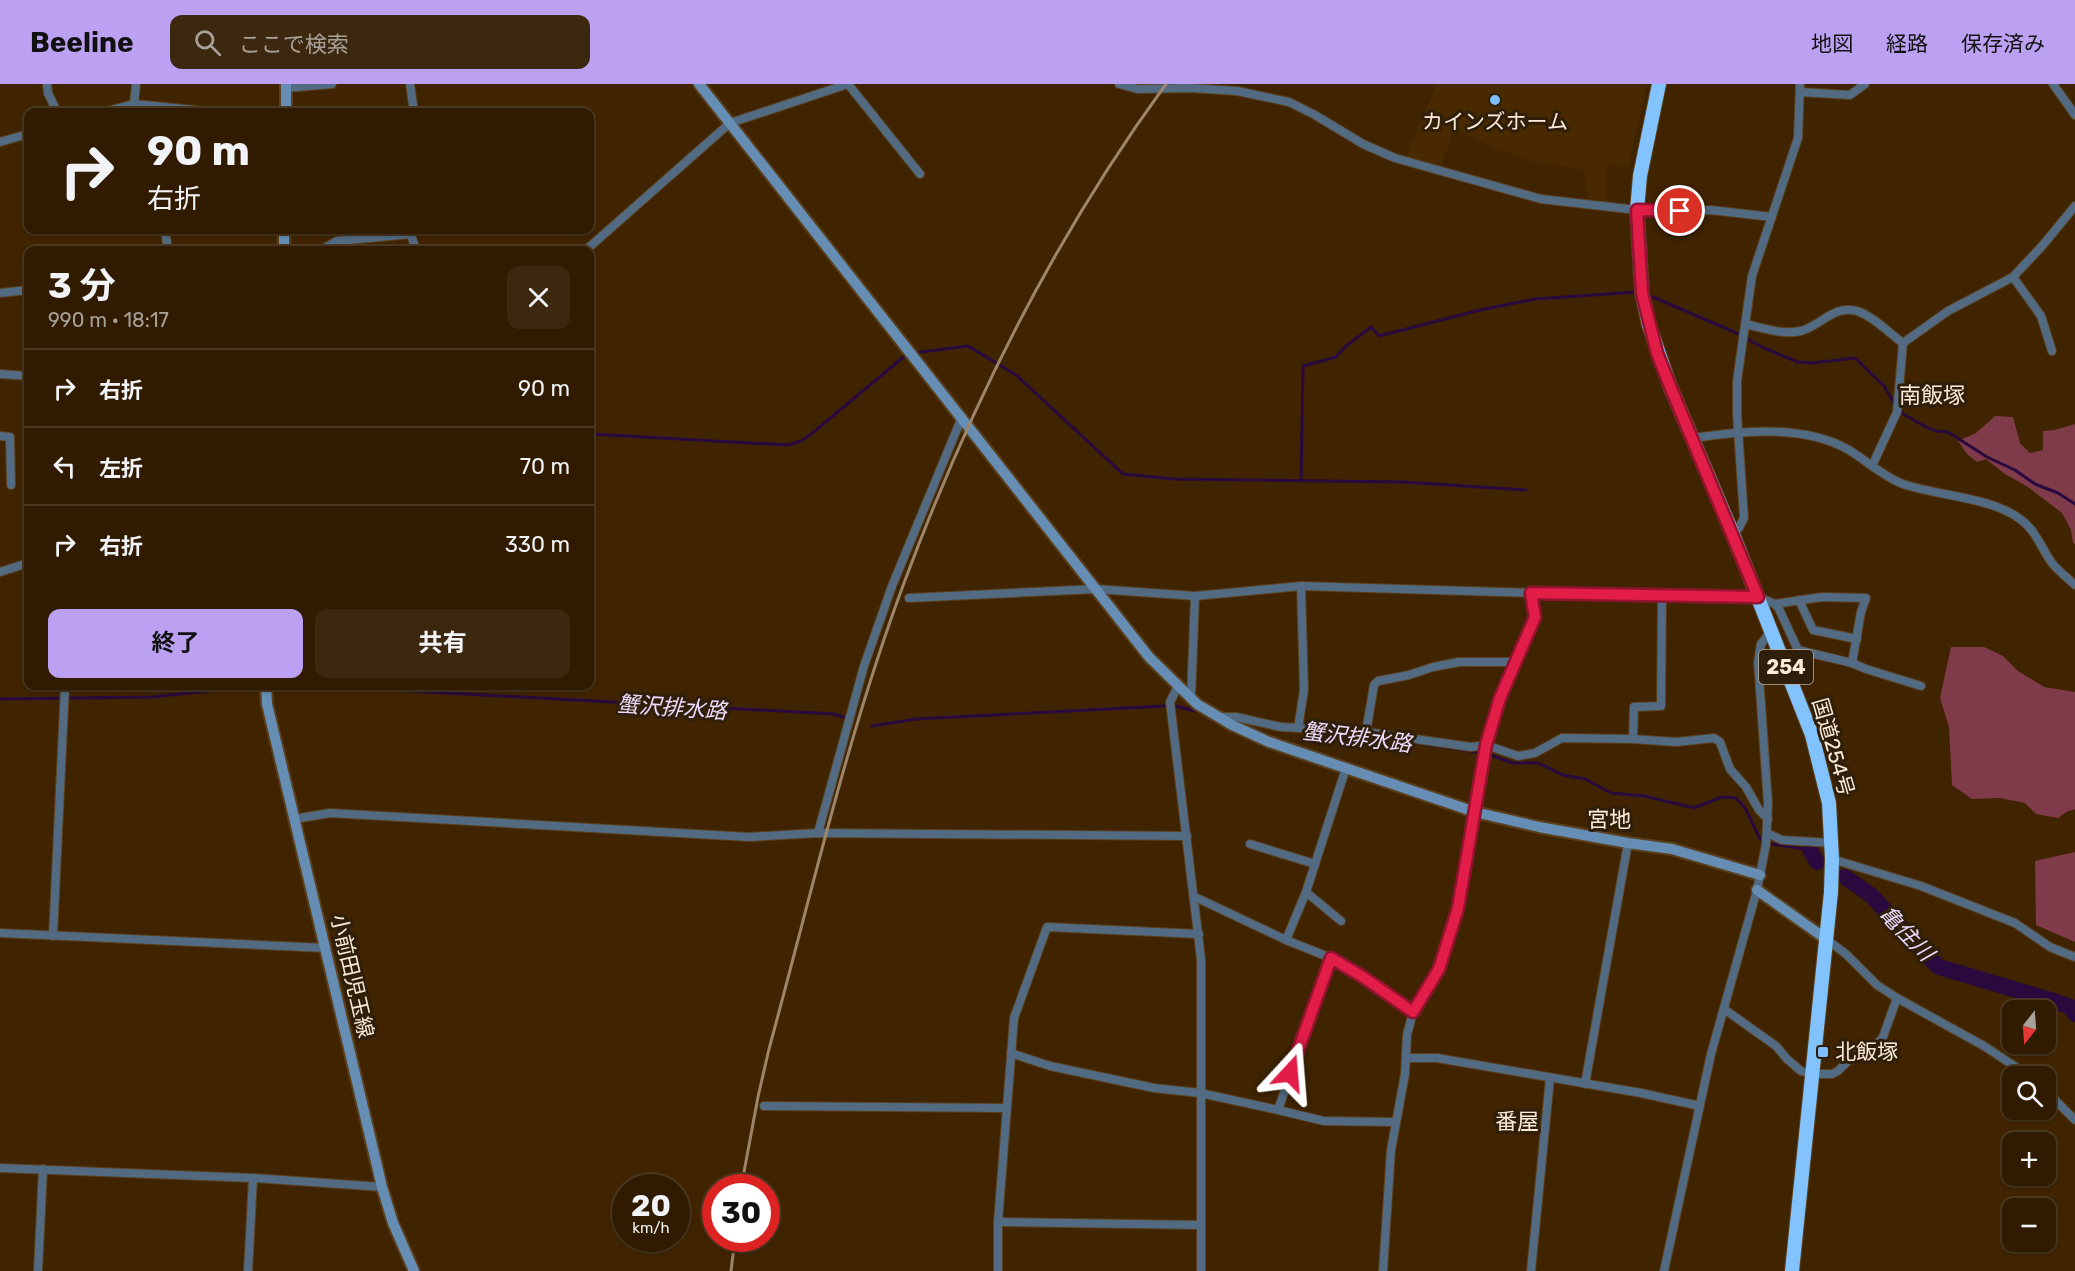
<!DOCTYPE html>
<html lang="ja">
<meta charset="utf-8">
<style>
body{margin:0;font-family:Rubik,"Noto Sans JP",sans-serif;background:#3c280f;color:#f1f3f6;height:100vh;display:flex;flex-direction:column;font-size:22px;white-space:nowrap}
*{box-sizing:border-box;margin:0}
p{font-size:20px;color:#a8a199}
.icon{flex:none;width:33px;height:33px;fill:none;stroke:currentColor;stroke-width:2;stroke-linecap:round;stroke-linejoin:round}
.map{position:relative;flex:1;overflow:hidden}
.drawer{position:absolute;left:24px;top:162px;width:570px;height:444px;display:flex;flex-direction:column;background:#301b00;border-radius:12px;box-shadow:0 2px 4px #0004,0 0 0 2px #4b3922}
.drawer>*{flex:none}
.guide{position:absolute;left:24px;top:24px;width:570px;height:126px;border-radius:12px;box-shadow:0 2px 4px #0004,0 0 0 2px #4b3922;background:#301b00;color:#f1f3f6;overflow:hidden}
.needle{width:39px;rotate:197deg}
.fabs{position:absolute;left:2002px;top:916px;display:grid;gap:12px}
.fabs a{display:grid;place-items:center;width:54px;height:54px;border-radius:12px;background:#301b00;box-shadow:0 2px 4px #0004,0 0 0 2px #4b3922;font-size:30px}
.speed{position:absolute;left:612px;top:1090px;display:flex;gap:12px;font-size:30px;font-weight:700;text-align:center}
.speed>*{display:grid;place-content:center;width:78px;height:78px;border-radius:50%;background:#301b00;box-shadow:0 2px 4px #0004,0 0 0 2px #4b3922;line-height:1}
.speed small{font-size:15px;font-weight:400}
.speed .limit{border:9px solid #d22;background:#fff;color:#111}
.pin{position:absolute;display:grid;place-items:center;width:51px;height:51px;color:#fff;margin:-26px;border:3px solid #fff;border-radius:50%;box-shadow:0 2px 6px #0007}
.me{position:absolute;width:66px;margin:-33px;rotate:19deg;stroke-linejoin:round;filter:drop-shadow(0 0 4px #0008)}
.turn{display:flex;align-items:center;gap:21px;height:126px;padding:0 24px;font-size:27px}
.turn .icon{width:78px;height:78px;stroke-width:2.5}
.turn b{display:block;font-size:42px;line-height:51px}
.round{display:grid;place-items:center;flex:none;width:63px;height:63px;border-radius:12px;background:#3c280f}
.headline{display:flex;align-items:center;justify-content:space-between;height:102px;padding:0 24px}
h1{font-size:36px;font-weight:700;line-height:45px}
.button{display:flex;gap:12px;margin-top:auto;padding:12px 24px}
.button a{flex:1;height:69px;border-radius:12px;background:#bca0f2;color:#111;font-size:24px;font-weight:700;line-height:69px;text-align:center}
.button a+a{background:#3c280f;color:#f1f3f6}
ul{padding:0;list-style:none}
li{display:flex;align-items:center;gap:18px;height:78px;padding:0 24px;border-top:2px solid #4b3922}
li div{flex:1}
li b{display:block;font-size:22px}
li em{font-style:normal}
header{display:flex;align-items:center;gap:36px;box-sizing:border-box;height:84px;padding:0 30px;background:#bca0f2;color:#111}
header strong{font-size:28px}
nav{display:flex;gap:33px;margin-inline-start:auto;font-size:21px}
.search{width:420px;height:54px;background:#3c280f;display:flex;align-items:center;gap:15px;box-sizing:border-box;padding:0 21px;border-radius:12px;color:#a8a199;font-size:22px}
.map>svg:first-child{display:block}
</style>
<header>
<strong>Beeline</strong>
<div class="search"><svg class="icon" aria-label="search" viewBox="0 0 24 24"><circle cx="10" cy="10" r="6"/><path d="M15 15l6 6"/></svg>ここで検索</div>
<nav><a>地図</a><a>経路</a><a>保存済み</a></nav>
</header>
<div class="map">
<svg width="2075" height="1187" viewBox="0 0 2075 1187">
<rect width="100%" height="100%" fill="#402400"/>
<path fill="#492a00" d="M1437,0H1647L1629,82L1607,81V117L1588,116L1584,86L1532,77L1493,63L1454,45L1442,82L1406,73Z"/>
<g fill="#7f3b4a">
<path d="M1995,332L2013,333L2020,359L2030,369L2043,366V347L2055,346L2075,340V460L2073,459L2071,446L2062,429L2028,403L2005,390L1986,375L1977,378L1967,370L1958,357L1976,349Z"/>
<path d="M1951,563H1984L2003,572L2018,587L2044,603L2075,608V725L2066,728L2058,734L2036,730L2025,719L2000,714L1972,715L1952,701L1949,643L1940,614Z"/>
<path d="M2075,768V858L2036,841L2035,777Z"/>
</g>
<g fill="none" stroke-linecap="round" stroke-linejoin="round">
<g stroke="#29093e" stroke-width="3">
<path d="M1646,210L1732,247L1764,264L1798,278L1812,279L1855,274L1884,302L1895,321"/>
<path d="M913,269L968,262L1016,291L1123,390L1173,395L1402,398L1526,406"/>
<path d="M1898,327L1926,343L1935,347L1948,348L1987,373L2015,386L2035,400L2058,409L2075,420"/>
<path d="M590,350L788,361L801,357L810,351L907,270"/>
<path d="M1301,397L1303,282L1336,273L1345,263L1371,243L1379,252L1480,226L1535,215L1636,208"/>
<path d="M319,602L834,630L846,634"/>
<path d="M0,615L153,613L253,602"/>
<path d="M1175,622L1195,627"/>
<path d="M1236,637L1249,640"/>
<path d="M872,642L916,635L1165,622"/>
<path d="M1360,651L1477,668"/>
<path d="M1490,671L1513,679H1538L1563,691L1585,695L1611,709L1644,712L1694,724L1722,713L1736,714L1745,724L1760,755"/>
<path d="M1772,760L1810,766"/>
</g>
<g stroke="#29093e" stroke-width="16">
<path d="M1810,766L1817,778"/>
<path d="M1845,793L1872,812L1926,871L1939,883L2057,918L2069,922L2075,930"/>
</g>
<g stroke="#5a401e" stroke-width="10">
<g id="street">
<path d="M47,0L48,9L57,28"/>
<path d="M136,0L134,20L137,28"/>
<path d="M410,0L414,28"/>
<path d="M848,0L920,90"/>
<path d="M1119,0L1137,5L1191,4L1237,7L1289,18L1315,31L1363,60L1395,74L1541,115L1637,126L1667,128L1711,126L1772,133"/>
<path d="M2053,0L2075,31"/>
<path d="M286,4L332,0"/>
<path d="M1800,8L1850,11L1865,0"/>
<path d="M103,28L134,20L215,28"/>
<path d="M0,58L28,50"/>
<path d="M165,146L168,166"/>
<path d="M410,148L416,166"/>
<path d="M321,166L337,157L411,150"/>
<path d="M586,166L730,39L848,0"/>
<path d="M2013,193L2041,232L2052,267"/>
<path d="M0,209L28,206"/>
<path d="M1745,240C1763,244 1782,251 1801,247C1820,242 1835,220 1857,227C1873,232 1889,249 1903,259"/>
<path d="M0,290L28,292"/>
<path d="M0,352L10,353L11,401"/>
<path d="M1693,354C1743,347 1803,340 1849,366C1867,377 1884,393 1903,400C1938,412 1991,413 2020,435C2036,446 2041,464 2052,479C2058,487 2068,494 2075,501"/>
<path d="M1872,382L1897,328L1903,259L1948,227L2013,193L2043,161L2075,122"/>
<path d="M1732,448L1739,444L1744,434L1737,330V297L1752,192L1798,54L1800,0"/>
<path d="M0,488L28,479"/>
<path d="M909,514L1096,505L1195,512L1301,502L1531,509L1758,513L1775,520L1779,525L1798,566L1852,579L1866,585L1921,602"/>
<path d="M1799,516L1813,546L1857,555"/>
<path d="M1775,520L1822,513L1866,514L1861,528L1852,579"/>
<path d="M1178,602L1170,618L1201,875V1187"/>
<path d="M1191,615L1195,512"/>
<path d="M1221,633H1236L1281,643L1366,648L1471,663L1486,661L1518,672L1535,669L1562,654L1633,655L1676,658L1714,654L1720,658L1730,685L1746,703L1759,726L1768,735"/>
<path d="M1298,644L1304,606L1301,502"/>
<path d="M1366,648L1374,601L1378,597L1409,591L1433,583L1459,578H1515"/>
<path d="M1633,655L1634,623L1661,622L1662,511"/>
<path d="M294,735L330,729L749,753L818,749L1187,752"/>
<path d="M818,749L864,582L892,502L962,333"/>
<path d="M1767,749L1782,756L1832,759"/>
<path d="M1250,760L1315,780"/>
<path d="M1832,775L1921,802L2015,839L2050,863L2075,873"/>
<path d="M1306,808L1341,837"/>
<path d="M1195,813L1286,856L1331,874L1363,893L1413,928"/>
<path d="M0,849L326,864"/>
<path d="M53,852L65,602"/>
<path d="M1826,855L1846,870L1877,901L1897,914L1984,962L2031,993"/>
<path d="M1286,856L1306,808L1346,684"/>
<path d="M1724,925L1776,962L1787,975L1801,987L1812,990H1832L1838,987L1852,973L1860,970L1879,958L1883,953L1897,914"/>
<path d="M1011,969L1050,982L1154,1004L1200,1009L1278,1026L1331,874"/>
<path d="M1406,974H1437L1641,1009L1700,1022"/>
<path d="M1585,1000L1628,759"/>
<path d="M2046,1007L2075,1036"/>
<path d="M764,1022L1006,1024"/>
<path d="M1278,1026L1324,1037L1396,1038"/>
<path d="M0,1084L253,1094L382,1103"/>
<path d="M998,1138L1201,1141"/>
<path d="M38,1187L43,1085"/>
<path d="M248,1187L253,1094"/>
<path d="M998,1187V1138L1014,934L1047,843L1199,850"/>
<path d="M1383,1187L1391,1066L1405,990L1407,951L1413,928L1439,885L1458,824L1486,661L1500,613L1535,533L1531,509"/>
<path d="M1531,1187L1550,994"/>
<path d="M1664,1187L1711,970L1757,806L1766,760L1768,719L1758,578L1761,560L1771,547"/>
</g>
</g>
<g stroke="#5a401e" stroke-width="14">
<g id="secondary">
<path d="M699,0L1149,573L1197,620L1232,641L1269,658L1475,728L1539,743L1628,759L1672,765L1760,791"/>
<path d="M286,28V0"/>
<path d="M284,166V146"/>
<path d="M266,602L267,620L382,1103L393,1139L414,1187"/>
<path d="M1757,806L1826,855"/>
</g>
</g>
<g stroke="#5a401e" stroke-width="16">
<path id="highway" d="M1659,0L1640,92L1637,126L1642,209L1649,241L1670,302L1732,448L1812,651L1829,719L1832,775L1831,808L1792,1187"/>
</g>
<use href="#street" stroke="#526b83" stroke-width="8"/>
<use href="#secondary" stroke="#668eb4" stroke-width="10"/>
<use href="#highway" stroke="#82c2fd" stroke-width="14"/>
<g stroke="#9c8569" stroke-width="3">
<path d="M741,1104L758,1013L769,965C811,811 848,649 904,499C969,324 1055,152 1166,0"/>
<path d="M731,1187L735,1155"/>
</g>
</g>
<g fill="none" stroke-linecap="round" stroke-linejoin="round">
<g stroke="#92132f" stroke-width="15">
<path id="route" d="M1290,989L1331,874L1363,893L1413,928L1439,885L1458,824L1486,661L1500,614L1535,533L1531,509L1758,513L1670,302L1657,269L1642,209L1637,126L1680,127"/>
</g>
<use href="#route" stroke="#e11d48" stroke-width="10"/>
</g>
<g fill="#7ebdf9" stroke="#2f1e09" stroke-width="2">
<circle cx="1495" cy="16" r="6"/>
<rect x="1817" y="962" width="12" height="12" rx="3"/>
</g>
<g text-anchor="middle" stroke-width="6" stroke-linejoin="round" paint-order="stroke">
<rect fill="#2f1e09" stroke="#bead99" stroke-width="1.5" x="1759" y="566" width="54" height="34" rx="4.5"/>
<g font-size="20" font-weight="bold" fill="#fcead7">
<text x="1786" y="590">254</text>
</g>
<g font-size="21" fill="#fcead7" stroke="#2f1e09">
<text x="1495" y="45">カインズホーム</text>
<text x="1835" y="975" text-anchor="start">北飯塚</text>
</g>
<g font-size="21" fill="#fcead7" stroke="#2f1e09">
<text transform="translate(1833 663) rotate(74)" y="7">国道254号</text>
<text transform="translate(352 892) rotate(77)" y="7">小前田児玉線</text>
</g>
<g font-size="22" fill="#fcead7" stroke="#2f1e09">
<text x="1932" y="319">南飯塚</text>
<text x="1609" y="743">宮地</text>
<text x="1517" y="1045">番屋</text>
</g>
<g font-size="22" font-style="italic" fill="#ecdafd" stroke="#2f1e09">
<text transform="translate(672 623) rotate(4)" y="8">蟹沢排水路</text>
<text transform="translate(1357 653) rotate(7)" y="8">蟹沢排水路</text>
<text transform="translate(1907 849) rotate(46)" y="8">亀住川</text>
</g>
</g>
</svg>
<div class="fabs">
<a><svg class="needle" viewBox="-14 -14 28 28"><path d="M0-13l5 13h-10z" fill="#e53935"/><path d="M0 13l5-13h-10z" fill="#a8a199"/></svg></a>
<a><svg class="icon" aria-label="search" viewBox="0 0 24 24"><circle cx="10" cy="10" r="6"/><path d="M15 15l6 6"/></svg></a>
<a>+</a>
<a>−</a>
</div>
<div class="speed"><div>20<small>km/h</small></div><div class="limit">30</div></div>
<div class="pin" style="left:1680px;top:127px;background:#d93025"><svg class="icon" aria-label="arrive" viewBox="0 0 24 24"><path d="M6 21V4h12l-3 4 3 4H6"/></svg></div>
<svg class="me" style="left:1290px;top:989px" viewBox="-20 -20 40 40"><path d="M0-17L14 15 0 8-14 15z" fill="#e11d48" stroke="#fff" stroke-width="4"/></svg>
<div class="guide">
<div class="turn"><svg class="icon" aria-label="right" viewBox="0 0 24 24"><path d="M7 20v-9h11M14 6l5 5-5 5"/></svg><div><b>90 m</b>右折</div></div>
</div>
<section class="drawer">
<div class="headline"><div><h1>3 分</h1><p>990 m · 18:17</p></div><a class="round"><svg class="icon" aria-label="close" viewBox="0 0 24 24"><path d="M6 6l12 12M18 6L6 18"/></svg></a></div>
<ul>
<li><svg class="icon" aria-label="right" viewBox="0 0 24 24"><path d="M7 20v-9h11M14 6l5 5-5 5"/></svg><div><b>右折</b></div><em>90 m</em></li>
<li><svg class="icon" aria-label="left" viewBox="0 0 24 24"><path d="M17 20v-9H6M10 6l-5 5 5 5"/></svg><div><b>左折</b></div><em>70 m</em></li>
<li><svg class="icon" aria-label="right" viewBox="0 0 24 24"><path d="M7 20v-9h11M14 6l5 5-5 5"/></svg><div><b>右折</b></div><em>330 m</em></li>
</ul>
<div class="button"><a>終了</a><a>共有</a></div>
</section>
</div>
